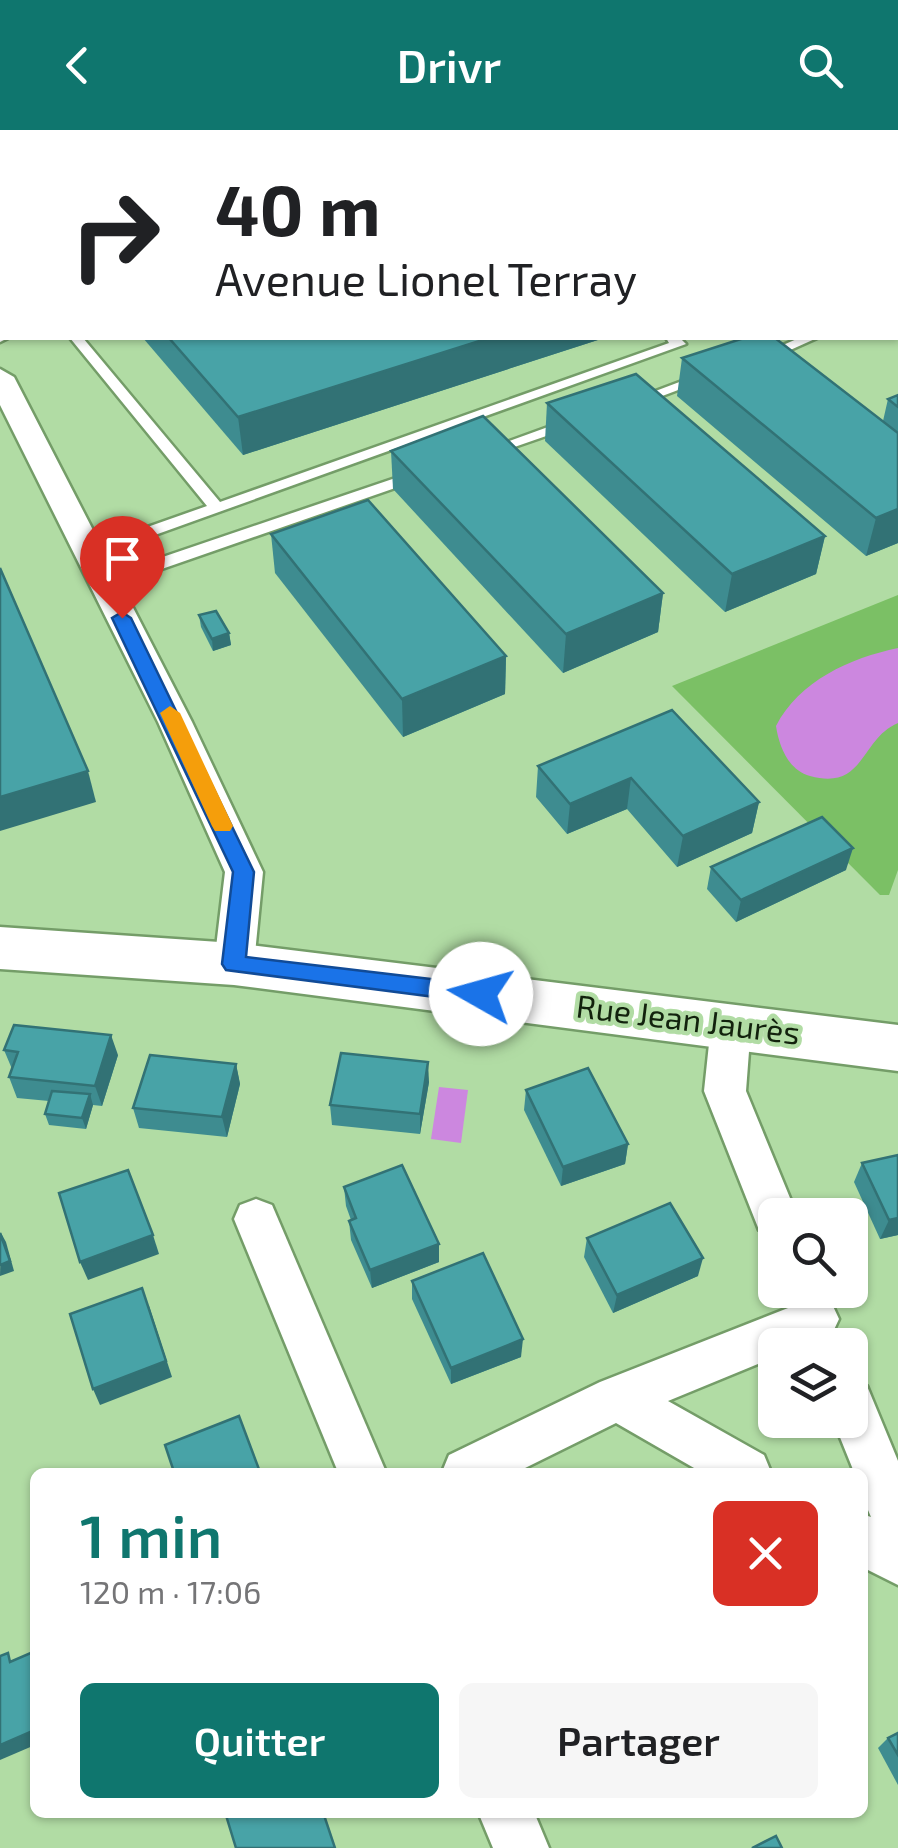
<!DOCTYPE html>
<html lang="fr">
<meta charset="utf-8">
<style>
body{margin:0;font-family:"Exo 2",sans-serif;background:#f6f6f6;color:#202124;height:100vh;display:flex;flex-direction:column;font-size:38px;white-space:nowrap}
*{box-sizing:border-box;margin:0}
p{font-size:32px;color:#757577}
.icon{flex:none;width:55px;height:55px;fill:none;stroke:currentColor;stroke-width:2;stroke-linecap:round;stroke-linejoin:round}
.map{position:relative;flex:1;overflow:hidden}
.sheet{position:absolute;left:30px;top:1338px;width:838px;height:350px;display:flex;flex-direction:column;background:#fff;border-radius:15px;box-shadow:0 2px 8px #0004}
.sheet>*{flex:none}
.hud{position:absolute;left:0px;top:0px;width:900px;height:210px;box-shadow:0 2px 8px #0004;background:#fff;color:#202124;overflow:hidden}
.buttons{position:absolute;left:758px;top:1068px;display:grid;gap:20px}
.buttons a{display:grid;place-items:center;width:110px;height:110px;border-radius:15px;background:#fff;box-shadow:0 2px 8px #0004;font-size:50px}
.pin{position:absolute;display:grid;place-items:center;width:85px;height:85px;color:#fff;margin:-102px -42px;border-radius:50% 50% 50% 0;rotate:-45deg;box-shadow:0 0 10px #0007}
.pin .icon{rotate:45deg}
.me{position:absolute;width:110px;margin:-55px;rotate:277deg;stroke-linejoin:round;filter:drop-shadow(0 0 8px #0008)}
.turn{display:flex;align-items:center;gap:35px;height:210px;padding:0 50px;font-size:45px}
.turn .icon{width:130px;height:130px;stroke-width:2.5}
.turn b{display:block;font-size:70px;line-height:85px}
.round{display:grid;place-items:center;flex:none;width:105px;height:105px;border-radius:15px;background:#f6f6f6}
.overview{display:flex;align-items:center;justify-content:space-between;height:170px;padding:0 50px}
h1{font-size:60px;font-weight:600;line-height:75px;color:#0f766e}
.cta{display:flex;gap:20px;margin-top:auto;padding:20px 50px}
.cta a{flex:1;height:115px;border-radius:15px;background:#0f766e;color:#fff;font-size:40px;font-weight:600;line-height:115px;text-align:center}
.cta a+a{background:#f6f6f6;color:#202124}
header{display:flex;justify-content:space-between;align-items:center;height:130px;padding:0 50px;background:#0f766e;color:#fff;font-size:45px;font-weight:600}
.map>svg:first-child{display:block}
</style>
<header><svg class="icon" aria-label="back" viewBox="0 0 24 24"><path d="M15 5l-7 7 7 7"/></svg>Drivr<svg class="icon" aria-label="search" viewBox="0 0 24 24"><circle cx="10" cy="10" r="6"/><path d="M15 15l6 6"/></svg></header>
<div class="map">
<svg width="898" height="1718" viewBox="0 0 898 1718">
<rect width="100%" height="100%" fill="#b1dca4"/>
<path fill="#7bc065" d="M898,465V740L889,765H880L672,556Z"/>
<g fill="#cc87df">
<path d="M898,518V593C860,609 865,661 810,646C788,640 779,616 776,596C799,551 850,528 898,518Z"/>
<path d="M439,957L468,960L461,1013L431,1009Z"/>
</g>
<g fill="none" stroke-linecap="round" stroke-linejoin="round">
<g stroke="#749d68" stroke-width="5">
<g id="lane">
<path d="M0,203L2,208H8L0,212Z"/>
<path d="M70,208H83L220,372L669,213L666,208H680L686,214L91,428L85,427V419L207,376Z"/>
<path d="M799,208H817L768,230L756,227Z"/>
<path d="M698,245L710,248L641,274L629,271Z"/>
<path d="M570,289L575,290V296L494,324L489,325L482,321Z"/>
<path d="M419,340L424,342V348L110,457L104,458L96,453L98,449Z"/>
</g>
</g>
<g stroke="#749d68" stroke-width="5">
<g id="street">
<path d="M543,0H567L569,2H545Z"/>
<rect x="0" y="119" width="2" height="16"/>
<path d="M0,239L14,247L192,592L263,742L254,834L248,845L234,850L220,845L214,834L225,742L158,592L0,275Z"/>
<path d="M731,878L745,883L751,895L746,961L797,1085H775V1106L759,1100L704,961L711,895L717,883Z"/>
<path d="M256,1069L272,1075L386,1342H338L234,1089L240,1075Z"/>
<path d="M816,1167L832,1174L839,1189L832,1204L806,1215H775V1227L668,1271L764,1325L771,1342H701L616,1293L517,1342H442L449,1325L600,1252Z"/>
<path d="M850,1249L867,1256L898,1331V1455L862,1437V1384L871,1387L862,1366V1342H854L833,1290H850Z"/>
<path d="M478,1682H534L549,1718H493Z"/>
</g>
</g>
<g stroke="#749d68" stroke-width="5">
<path id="secondary" d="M0,797L234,813L898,895V941L234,855L0,839Z"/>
</g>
<use href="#lane" fill="#fff" fill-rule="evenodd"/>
<use href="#street" fill="#fff" fill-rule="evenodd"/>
<use href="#secondary" fill="#fff" fill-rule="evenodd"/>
</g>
<g fill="#3e8c90">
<path d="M143,208H604L243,325Z"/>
<path d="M682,228L883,291L888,269L898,265V413L866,426L677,266Z"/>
<path d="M547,273L825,406L816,444L725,482L545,311Z"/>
<path d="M391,321L663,463L658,502L563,543L393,359Z"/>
<path d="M271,404L506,526L505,564L403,607L275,443Z"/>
<path d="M199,485L229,503L231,515L213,521L201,497Z"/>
<path d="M672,580L759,672L752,703L677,737L627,679L567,704L536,667L538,636Z"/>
<path d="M711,737L846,740L736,792L707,759Z"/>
<path d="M4,920L118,925L102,976L93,975L86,999L49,995L45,984L49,971L17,968L9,947L12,939Z"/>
<path d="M236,934L240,954L227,1007L139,998L133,978Z"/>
<path d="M429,952L420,1004L332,995L330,975Z"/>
<path d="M526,960L628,1014L625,1034L561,1056L524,980Z"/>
<path d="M898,1025V1105L880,1109L854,1052L862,1033Z"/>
<path d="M344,1057L439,1114V1132L372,1158L351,1110L349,1091L351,1090L346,1076Z"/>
<path d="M587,1108L698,1146L613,1183L584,1127Z"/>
<path d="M412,1151L521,1227L451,1254L412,1169Z"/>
<path d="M898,1603V1655L878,1618L888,1608Z"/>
</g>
<g fill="#327275">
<path d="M194,0H302L290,2L241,1V2H181Z"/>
<path d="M489,208H604L243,325L238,287Z"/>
<path d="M898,379V413L866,426L876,388Z"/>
<path d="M825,406L816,444L725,482L732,444Z"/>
<path d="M663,463L658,502L563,543L566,504Z"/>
<path d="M229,503L231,515L213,521L212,509Z"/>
<path d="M506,526L505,564L403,607L402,569Z"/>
<path d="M88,641L96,672L0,701V667Z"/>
<path d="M631,648L627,679L567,704L570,674Z"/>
<path d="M759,672L752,703L677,737L683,706Z"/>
<path d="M853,718L846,740L736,792L741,770Z"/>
<path d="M111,905L118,925L102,976L95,956Z"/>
<path d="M428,932L429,952L420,1004V984Z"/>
<path d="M236,934L240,954L227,1007L222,987Z"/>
<path d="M90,964L93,975L86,999L82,988Z"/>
<path d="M628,1014L625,1034L561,1056L563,1037Z"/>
<path d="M898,1088V1105L880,1109L889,1090Z"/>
<path d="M1,1103L6,1112L14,1141L0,1146Z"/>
<path d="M153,1105L159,1124L88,1150L80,1132Z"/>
<path d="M439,1114V1132L372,1158L370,1140Z"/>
<path d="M703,1128L698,1146L613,1183L617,1165Z"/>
<path d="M149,1176L172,1247L100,1275L93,1259Z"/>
<path d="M523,1209L521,1227L451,1254V1238Z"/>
<path d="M35,1600V1615L0,1630V1615Z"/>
</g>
<g fill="#48a3a7" stroke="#327275" stroke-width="2.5">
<path d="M74,0H194L181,2H76Z"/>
<path d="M246,0H289L291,2H242L241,1Z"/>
<path d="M779,0H890L894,2H770Z"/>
<path d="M169,208H489L238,287Z"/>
<path d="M744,208H775L898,303V379L876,388L682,228Z"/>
<path d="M636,244L825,406L732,444L547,273Z"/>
<path d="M898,265V277L888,269Z"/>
<path d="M483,286L663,463L566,504L391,321Z"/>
<path d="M368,370L506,526L402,569L271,404Z"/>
<path d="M0,438L88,641L0,667Z"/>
<path d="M216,481L229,503L212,509L199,485Z"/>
<path d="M672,580L759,672L683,706L631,648L570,674L538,636Z"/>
<path d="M822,687L853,718L741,770L711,737Z"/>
<path d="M14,895L111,905L95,956L9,947L18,922L4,920Z"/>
<path d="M341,923L428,932L420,984L330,975Z"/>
<path d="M150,925L236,934L222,987L133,978Z"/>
<path d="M588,938L628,1014L563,1037L526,960Z"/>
<path d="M52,961L90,964L82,988L45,984Z"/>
<path d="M898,1025V1088L889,1090L862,1033Z"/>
<path d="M402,1035L439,1114L370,1140L349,1091L356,1088L344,1057Z"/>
<path d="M128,1040L153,1105L80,1132L59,1063Z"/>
<path d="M670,1073L703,1128L617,1165L587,1108Z"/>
<path d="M0,1103L10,1131L0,1135Z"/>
<path d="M483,1123L523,1209L451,1238L412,1151Z"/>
<path d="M142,1158L166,1231L93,1259L70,1184Z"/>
<path d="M239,1286L260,1342H174L165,1315Z"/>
<path d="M33,1522L35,1530V1600L0,1615V1526L8,1523L10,1532Z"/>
<path d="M898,1603V1625L888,1608Z"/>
<path d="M225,1682H323L335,1718H236Z"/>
<path d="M776,1706L782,1718H752Z"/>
</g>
<path fill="#1a73e8" stroke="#114b97" stroke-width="2.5" d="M122,482L131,488L254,742L246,827L481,855L492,864L489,871L481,873L226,840L222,834L233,742L112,488Z"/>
<path fill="#f59e0b" d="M170,576L180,583L233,696L230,701H215L212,696L160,583Z"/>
<g text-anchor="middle" stroke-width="9" stroke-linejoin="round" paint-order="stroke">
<g font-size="32" fill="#12220d" stroke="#b1dca4">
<text transform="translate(688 890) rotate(7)" y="11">Rue Jean Jaurès</text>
</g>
</g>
</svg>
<div class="buttons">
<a><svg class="icon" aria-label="search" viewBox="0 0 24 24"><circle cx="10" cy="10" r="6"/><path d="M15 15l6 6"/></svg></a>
<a><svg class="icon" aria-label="layers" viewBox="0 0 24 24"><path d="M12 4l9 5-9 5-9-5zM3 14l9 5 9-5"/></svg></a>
</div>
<div class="pin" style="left:122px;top:488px;background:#d93025"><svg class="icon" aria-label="arrive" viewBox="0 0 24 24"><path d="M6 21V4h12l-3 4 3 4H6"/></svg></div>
<svg class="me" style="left:481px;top:864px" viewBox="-20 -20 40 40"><circle r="19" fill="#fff"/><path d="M0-13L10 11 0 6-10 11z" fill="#1a73e8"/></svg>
<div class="hud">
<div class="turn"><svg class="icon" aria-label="right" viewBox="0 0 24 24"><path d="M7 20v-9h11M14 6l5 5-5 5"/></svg><div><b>40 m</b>Avenue Lionel Terray</div></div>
</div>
<section class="sheet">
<div class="overview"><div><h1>1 min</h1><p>120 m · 17:06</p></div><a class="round" style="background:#d93025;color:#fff"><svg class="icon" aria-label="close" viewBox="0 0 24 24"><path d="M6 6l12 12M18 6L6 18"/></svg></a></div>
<div class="cta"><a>Quitter</a><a>Partager</a></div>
</section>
</div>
